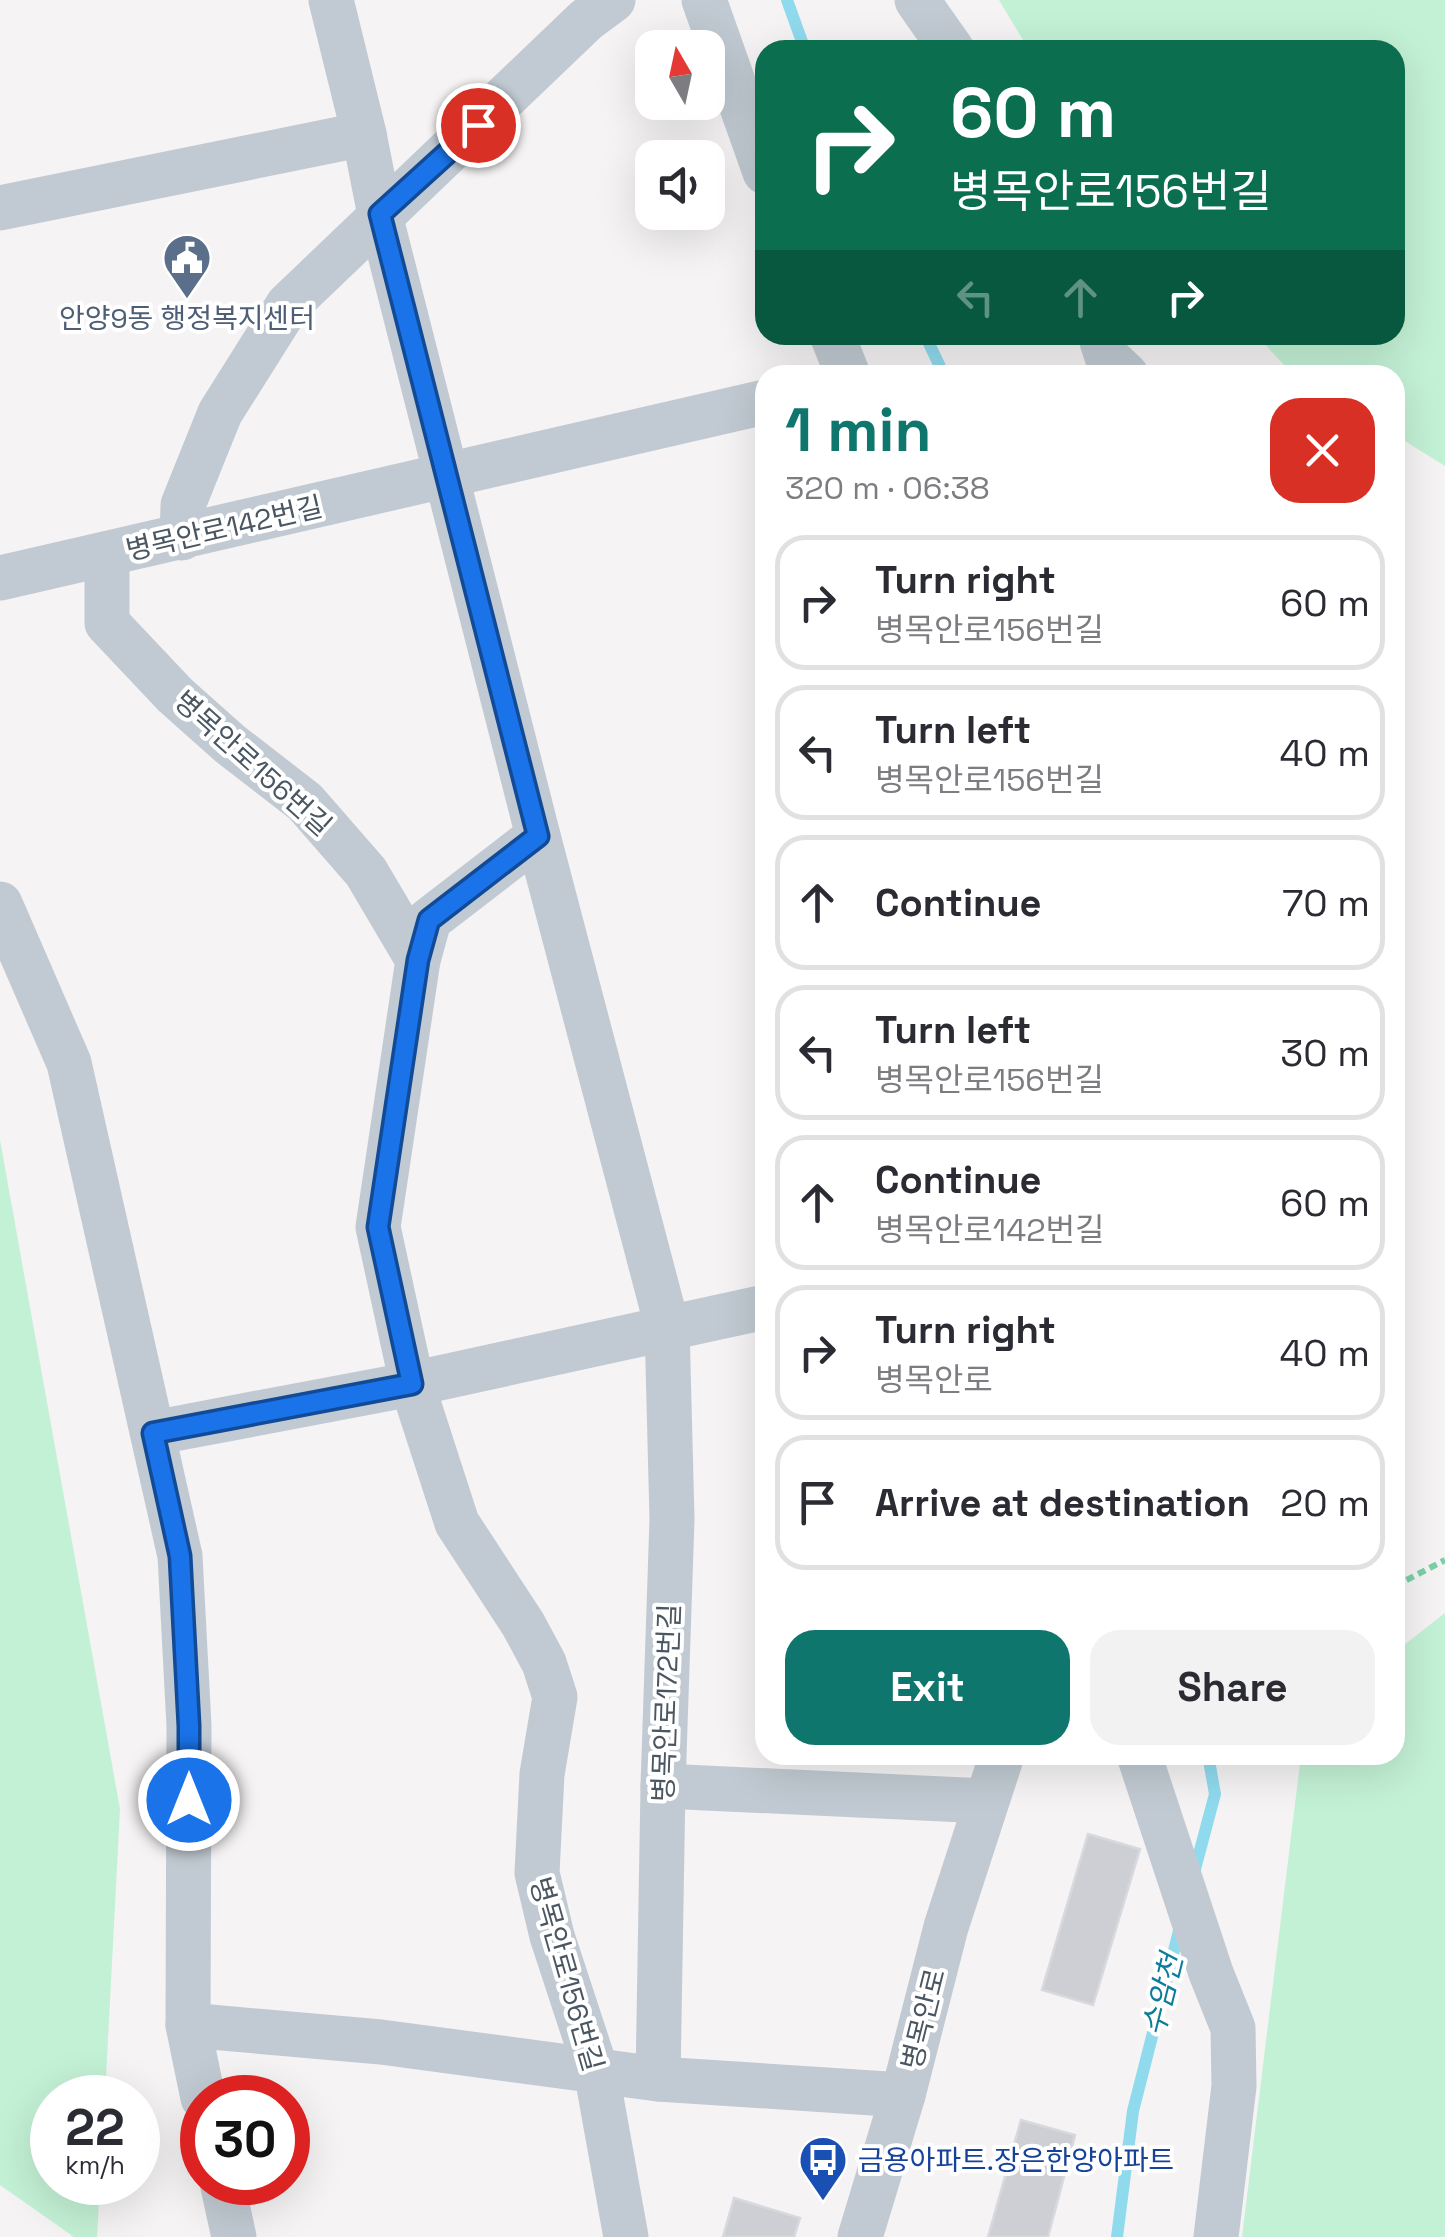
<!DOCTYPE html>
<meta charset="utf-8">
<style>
body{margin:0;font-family:"Space Grotesk","Noto Sans KR",sans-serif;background:#f2f2f3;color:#2b2b33;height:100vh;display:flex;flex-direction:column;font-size:38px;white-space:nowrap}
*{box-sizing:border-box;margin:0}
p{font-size:32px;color:#7c7c81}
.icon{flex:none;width:55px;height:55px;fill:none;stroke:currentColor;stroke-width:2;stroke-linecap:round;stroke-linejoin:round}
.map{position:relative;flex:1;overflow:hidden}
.sheet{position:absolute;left:755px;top:365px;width:650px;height:1400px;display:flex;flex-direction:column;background:#fff;border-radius:30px;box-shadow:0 10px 40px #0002}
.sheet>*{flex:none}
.banner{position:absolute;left:755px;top:40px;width:650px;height:305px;border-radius:30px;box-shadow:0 10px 40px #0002;background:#0b6e4f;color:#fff;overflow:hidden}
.needle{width:65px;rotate:351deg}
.buttons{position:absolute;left:635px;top:30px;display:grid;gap:20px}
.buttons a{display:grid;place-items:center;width:90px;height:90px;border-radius:20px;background:#fff;box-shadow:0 10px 40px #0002;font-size:50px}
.speed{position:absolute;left:30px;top:2075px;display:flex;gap:20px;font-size:50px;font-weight:700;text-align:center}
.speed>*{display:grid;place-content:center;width:130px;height:130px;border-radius:50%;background:#fff;box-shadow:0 10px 40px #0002;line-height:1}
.speed small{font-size:25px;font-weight:400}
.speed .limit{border:15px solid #d22;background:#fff;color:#111}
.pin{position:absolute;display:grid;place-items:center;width:85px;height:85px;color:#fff;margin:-42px;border:5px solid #fff;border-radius:50%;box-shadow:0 2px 10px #0007}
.me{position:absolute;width:110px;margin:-55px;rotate:0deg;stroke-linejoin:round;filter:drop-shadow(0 0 8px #0008)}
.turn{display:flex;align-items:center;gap:35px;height:210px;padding:0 30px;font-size:45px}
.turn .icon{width:130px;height:130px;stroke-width:2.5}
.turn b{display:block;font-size:70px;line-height:85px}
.lanes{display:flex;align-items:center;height:95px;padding:0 30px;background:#0003;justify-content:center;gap:50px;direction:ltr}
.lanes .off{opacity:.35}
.round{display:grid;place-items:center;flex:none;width:105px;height:105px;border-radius:30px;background:#f2f2f3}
.head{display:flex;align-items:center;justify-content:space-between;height:170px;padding:0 30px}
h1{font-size:60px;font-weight:800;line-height:75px;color:#0f766e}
.action{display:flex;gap:20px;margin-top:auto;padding:20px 30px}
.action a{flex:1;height:115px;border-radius:30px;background:#0f766e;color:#fff;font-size:40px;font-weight:800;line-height:115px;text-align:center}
.action a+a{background:#f2f2f3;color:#2b2b33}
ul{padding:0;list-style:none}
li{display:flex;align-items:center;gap:30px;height:135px;margin:0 20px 15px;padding:0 10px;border:5px solid #e1e1e2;border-radius:30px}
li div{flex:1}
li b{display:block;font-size:38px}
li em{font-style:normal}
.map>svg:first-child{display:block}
</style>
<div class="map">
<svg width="1445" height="2237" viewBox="0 0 1445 2237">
<rect width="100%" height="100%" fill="#f5f3f3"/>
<g fill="#c3f1d5">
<path d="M999,0H1445V466L1395,435V375H1299L1286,367L1256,335H1395V50H1029Z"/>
<path d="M0,1140L120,1809L105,2097L52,2098V2182L100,2183L97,2237H74L0,2185Z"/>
<path d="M1445,1613V2237H1242L1301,1755H1395V1652Z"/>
</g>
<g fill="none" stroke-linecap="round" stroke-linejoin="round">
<g stroke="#90daee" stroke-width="12">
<path d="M787,0L805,50"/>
<path d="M925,335L944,375"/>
<path d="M1194,1873L1215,1794L1208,1755"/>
<path d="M1117,2237L1133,2111L1180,1927"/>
</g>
</g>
<g fill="#cdcfd5" stroke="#d7d9de" stroke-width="2.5">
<path d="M1088,1834L1140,1849L1093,2005L1042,1990Z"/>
<path d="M1021,2120L1075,2135L1048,2237H988Z"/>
<path d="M734,2198L800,2218L794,2237H723Z"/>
</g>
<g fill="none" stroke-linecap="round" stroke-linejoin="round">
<path stroke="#7ad0a6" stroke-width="6" stroke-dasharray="8 5" stroke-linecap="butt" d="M1395,1586L1445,1560"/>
<g stroke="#c1cad2" stroke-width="45">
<path d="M331,0L364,134L380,215L538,836L667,1326L672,1519L663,1786L658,2079"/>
<path d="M704,0L765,172"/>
<path d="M917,0L952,50"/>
<path d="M0,208L364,134"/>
<path d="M832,335L848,375"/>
<path d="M1100,335L1107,357L1126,375"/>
<path d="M182,538L183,505L220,413L288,305L586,20L613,0"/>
<path d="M107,555V623L175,695L230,744L305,802L366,872L418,960L378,1227L412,1384L457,1523L523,1624L544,1663L555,1697L542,1774L537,1873L552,1936L596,2070L626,2237"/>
<path d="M0,578L765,402"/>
<path d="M0,904L69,1063L180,1556L189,1726L188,2025"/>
<path d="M418,960L429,920L538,836"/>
<path d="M153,1433L412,1384L765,1307"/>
<path d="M1139,1755L1211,1973L1233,2028L1234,2086L1216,2237"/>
<path d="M663,1786L986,1801"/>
<path d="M203,2098L188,2025L381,2042L658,2079L903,2095"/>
<path d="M222,2182L234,2237"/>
<path d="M860,2237L903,2095L946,1927L1002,1755"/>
</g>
</g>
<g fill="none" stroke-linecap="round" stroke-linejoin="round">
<g stroke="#114b97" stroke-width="25">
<path id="route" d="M189,1800V1726L180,1556L153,1433L412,1384L378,1227L418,960L429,920L538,836L380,214L478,125"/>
</g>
<use href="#route" stroke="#1a73e8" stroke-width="18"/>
</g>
<defs>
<g id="civic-pin" transform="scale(2.5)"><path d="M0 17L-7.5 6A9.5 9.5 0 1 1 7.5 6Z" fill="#5c6f8a" stroke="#fff"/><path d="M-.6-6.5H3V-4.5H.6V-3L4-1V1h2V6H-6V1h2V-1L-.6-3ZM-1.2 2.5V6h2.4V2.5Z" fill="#fff"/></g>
<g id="bus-pin" transform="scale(2.5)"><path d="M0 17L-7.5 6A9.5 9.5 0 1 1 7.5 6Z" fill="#1a4fb4" stroke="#fff"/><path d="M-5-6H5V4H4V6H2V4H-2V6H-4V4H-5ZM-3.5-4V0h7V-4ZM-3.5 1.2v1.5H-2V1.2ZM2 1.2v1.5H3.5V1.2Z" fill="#fff"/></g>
</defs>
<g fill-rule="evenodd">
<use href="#civic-pin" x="187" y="258"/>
<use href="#bus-pin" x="823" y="2160"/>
</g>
<g text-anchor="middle" stroke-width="8" stroke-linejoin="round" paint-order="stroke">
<g font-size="28" fill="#4e5e75" stroke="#fff">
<text x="187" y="328">안양9동 행정복지센터</text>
</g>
<g font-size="28" fill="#4a5661" stroke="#fff">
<text transform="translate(224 528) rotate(-13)" y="10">병목안로142번길</text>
<text transform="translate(253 763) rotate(42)" y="10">병목안로156번길</text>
<text transform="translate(666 1703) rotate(-88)" y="10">병목안로172번길</text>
<text transform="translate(567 1974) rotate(74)" y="10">병목안로156번길</text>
<text transform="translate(923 2019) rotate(-76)" y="10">병목안로</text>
</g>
<g font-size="28" fill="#164399" stroke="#fff" text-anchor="start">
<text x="858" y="2170">금용아파트.장은한양아파트</text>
</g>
<g font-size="30" font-style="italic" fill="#0c7c9b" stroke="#fff">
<text transform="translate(1163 1995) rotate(-76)" y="10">수암천</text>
</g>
</g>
</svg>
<div class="buttons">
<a><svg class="needle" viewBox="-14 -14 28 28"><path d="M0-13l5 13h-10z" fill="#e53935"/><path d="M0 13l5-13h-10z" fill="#7c7c81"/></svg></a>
<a><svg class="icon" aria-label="sound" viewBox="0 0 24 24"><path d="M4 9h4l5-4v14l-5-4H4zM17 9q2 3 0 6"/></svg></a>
</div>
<div class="speed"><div>22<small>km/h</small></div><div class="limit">30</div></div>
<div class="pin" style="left:478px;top:125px;background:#d93025"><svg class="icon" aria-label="arrive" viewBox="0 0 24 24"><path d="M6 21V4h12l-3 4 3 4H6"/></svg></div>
<svg class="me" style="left:189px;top:1800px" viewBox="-20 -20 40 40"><circle r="17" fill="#1a73e8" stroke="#fff" stroke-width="3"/><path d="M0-11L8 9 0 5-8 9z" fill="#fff"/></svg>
<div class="banner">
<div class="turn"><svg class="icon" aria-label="right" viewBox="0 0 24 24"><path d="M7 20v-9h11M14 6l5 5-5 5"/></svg><div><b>60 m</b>병목안로156번길</div></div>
<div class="lanes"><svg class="icon off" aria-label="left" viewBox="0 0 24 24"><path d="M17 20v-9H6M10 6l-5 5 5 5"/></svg><svg class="icon off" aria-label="ahead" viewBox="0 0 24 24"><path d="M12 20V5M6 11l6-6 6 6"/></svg><svg class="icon" aria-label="right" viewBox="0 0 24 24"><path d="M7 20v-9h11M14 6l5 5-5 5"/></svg></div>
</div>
<section class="sheet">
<div class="head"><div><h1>1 min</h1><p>320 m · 06:38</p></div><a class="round" style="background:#d93025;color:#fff"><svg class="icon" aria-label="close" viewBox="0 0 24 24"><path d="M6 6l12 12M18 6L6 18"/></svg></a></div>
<ul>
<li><svg class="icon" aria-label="right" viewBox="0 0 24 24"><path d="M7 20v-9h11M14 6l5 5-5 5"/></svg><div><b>Turn right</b><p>병목안로156번길</p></div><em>60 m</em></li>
<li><svg class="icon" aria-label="left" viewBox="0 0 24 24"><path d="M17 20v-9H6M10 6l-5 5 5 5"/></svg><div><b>Turn left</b><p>병목안로156번길</p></div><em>40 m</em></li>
<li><svg class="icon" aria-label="ahead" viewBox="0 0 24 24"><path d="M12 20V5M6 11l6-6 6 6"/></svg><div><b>Continue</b></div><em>70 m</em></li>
<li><svg class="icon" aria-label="left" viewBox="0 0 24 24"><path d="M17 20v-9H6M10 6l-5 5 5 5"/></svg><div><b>Turn left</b><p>병목안로156번길</p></div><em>30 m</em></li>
<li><svg class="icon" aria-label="ahead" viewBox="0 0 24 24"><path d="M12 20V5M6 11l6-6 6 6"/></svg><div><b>Continue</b><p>병목안로142번길</p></div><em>60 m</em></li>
<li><svg class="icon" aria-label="right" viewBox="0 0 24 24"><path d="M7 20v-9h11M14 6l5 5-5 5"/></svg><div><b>Turn right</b><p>병목안로</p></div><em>40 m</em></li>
<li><svg class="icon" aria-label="arrive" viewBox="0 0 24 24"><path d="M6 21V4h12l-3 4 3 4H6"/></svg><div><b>Arrive at destination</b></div><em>20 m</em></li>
</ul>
<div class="action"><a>Exit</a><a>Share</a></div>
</section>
</div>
